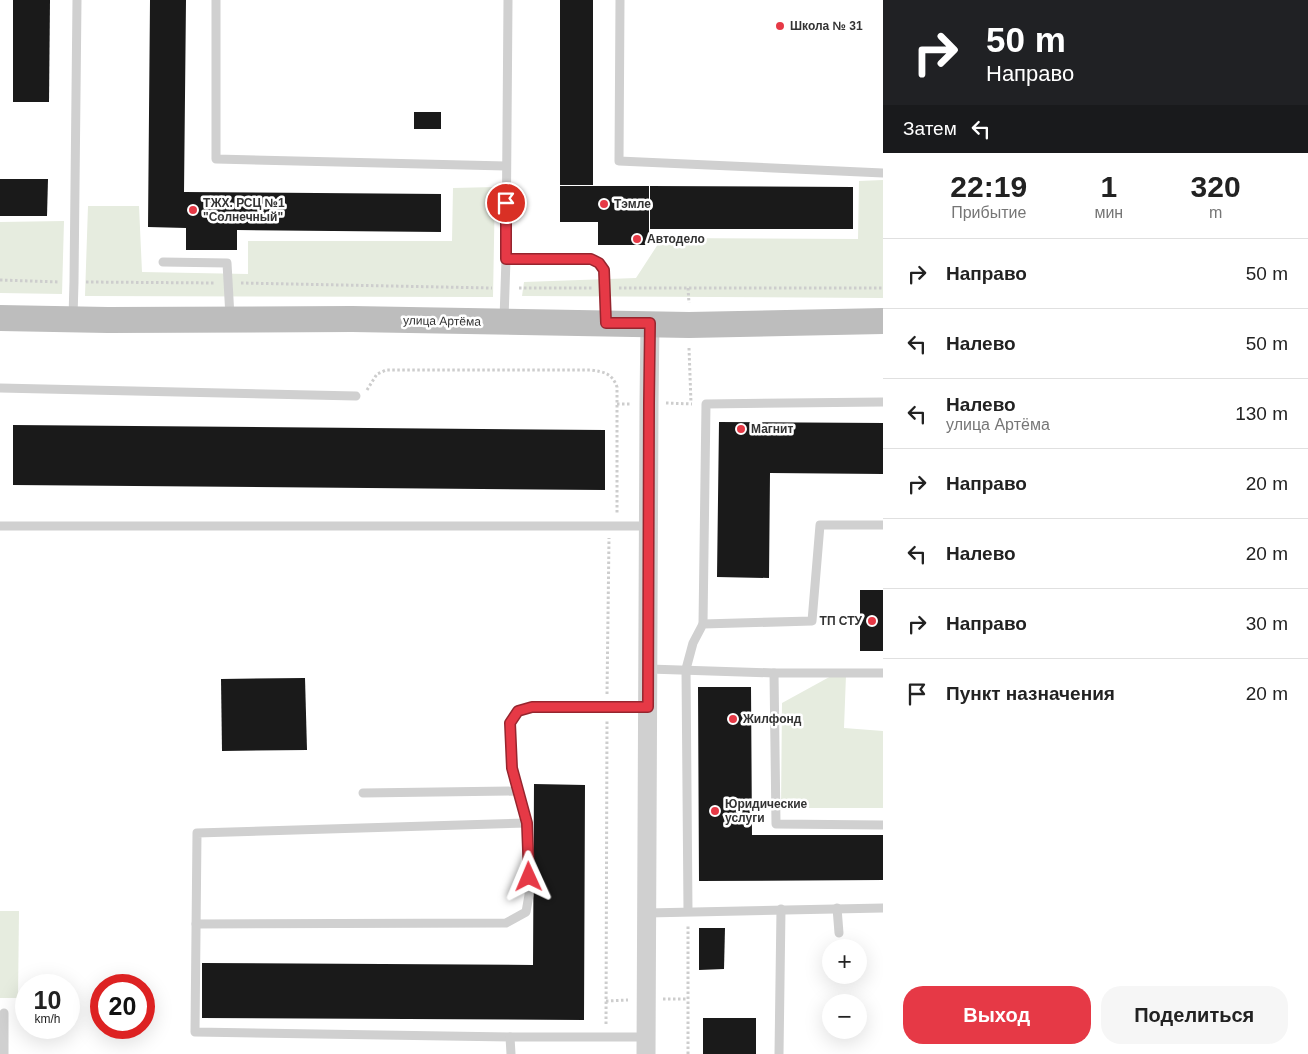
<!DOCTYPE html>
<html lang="ru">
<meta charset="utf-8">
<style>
body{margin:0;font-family:Arial,sans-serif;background:#f6f6f6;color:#222;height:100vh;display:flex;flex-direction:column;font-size:19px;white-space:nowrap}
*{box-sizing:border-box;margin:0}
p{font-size:16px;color:#767676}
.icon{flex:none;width:28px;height:28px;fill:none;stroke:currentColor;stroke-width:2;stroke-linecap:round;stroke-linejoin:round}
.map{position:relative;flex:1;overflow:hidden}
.sheet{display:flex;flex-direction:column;background:#fff;width:425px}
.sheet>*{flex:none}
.hud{background:#202124;color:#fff;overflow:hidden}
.tools{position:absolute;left:822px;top:939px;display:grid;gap:10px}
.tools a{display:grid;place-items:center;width:45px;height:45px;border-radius:50%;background:#fff;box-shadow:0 5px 20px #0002;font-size:25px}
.speed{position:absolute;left:15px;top:974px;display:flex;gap:10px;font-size:25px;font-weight:700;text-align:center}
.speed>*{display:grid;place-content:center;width:65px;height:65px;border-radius:50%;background:#fff;box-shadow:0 5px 20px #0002;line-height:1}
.speed small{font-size:12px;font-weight:400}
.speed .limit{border:8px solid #d22;background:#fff;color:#111}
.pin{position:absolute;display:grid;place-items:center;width:42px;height:42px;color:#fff;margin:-21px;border:2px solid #fff;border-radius:50%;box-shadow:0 1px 5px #0007}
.me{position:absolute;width:55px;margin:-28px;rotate:359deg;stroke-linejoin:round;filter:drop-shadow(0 0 4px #0008)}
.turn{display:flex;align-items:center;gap:18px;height:105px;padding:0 20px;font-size:22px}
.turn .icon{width:65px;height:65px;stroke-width:2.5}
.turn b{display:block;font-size:35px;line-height:42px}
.then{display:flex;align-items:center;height:48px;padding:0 20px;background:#0003;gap:10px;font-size:19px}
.eta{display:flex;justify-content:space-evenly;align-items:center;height:85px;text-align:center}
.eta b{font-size:30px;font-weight:700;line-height:35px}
.cta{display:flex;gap:10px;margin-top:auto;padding:10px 20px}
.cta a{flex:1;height:58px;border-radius:20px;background:#e63946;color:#fff;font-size:20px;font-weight:700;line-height:58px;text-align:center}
.cta a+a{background:#f6f6f6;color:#222}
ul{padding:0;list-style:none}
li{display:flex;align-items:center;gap:15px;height:70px;padding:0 20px;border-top:1px solid #e0e0e0}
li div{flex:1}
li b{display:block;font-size:19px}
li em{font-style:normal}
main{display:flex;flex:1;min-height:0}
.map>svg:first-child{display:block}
</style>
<main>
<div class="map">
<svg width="883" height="1054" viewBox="0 0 883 1054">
<rect width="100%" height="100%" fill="#fff"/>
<g fill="#e6ecdf">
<path d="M883,180V298L522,296L524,282L636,278L662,238L858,239L859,181Z"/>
<path d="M495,187L493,297L85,296L88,206H139L142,272L248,274V241H452L453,188Z"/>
<path d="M64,221L62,294L0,293V222Z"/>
<path d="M833,675H846L844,728L883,731V808H781L782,703Z"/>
<path d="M0,911H19L18,998H0Z"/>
</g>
<g fill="#1a1a1a">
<path d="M13,0H50L49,102H13Z"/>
<path d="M150,0H186L184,192L441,194V232L237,230V250H186V228L148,227Z"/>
<rect x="560" y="0" width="33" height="185"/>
<rect x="414" y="112" width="27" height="17"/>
<path d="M0,179H48L47,216H0Z"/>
<path d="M560,186H649V245H598V222H560Z"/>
<path d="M650,186L853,187V229H650Z"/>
<path d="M719,422L883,423V474L770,473L769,578L717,577Z"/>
<path d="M13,425L605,430V490L13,485Z"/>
<rect x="860" y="590" width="23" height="61"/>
<path d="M305,678L307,750L222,751L221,679Z"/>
<path d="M698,687H751L752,835H883V880L699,881Z"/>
<path d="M534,784L585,785L584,1020L202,1018V963L533,965Z"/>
<path d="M699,928H725L724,969L699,970Z"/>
<rect x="703" y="1018" width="53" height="36"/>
</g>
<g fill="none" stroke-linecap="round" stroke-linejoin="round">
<g stroke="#cdcdcd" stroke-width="3" stroke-dasharray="2.5 2.5" stroke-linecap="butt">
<path d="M0,280L60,282"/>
<path d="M86,282L215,283"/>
<path d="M241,283L492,288"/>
<path d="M519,288H592"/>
<path d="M619,288H883"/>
<path d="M688,288L689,303"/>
<path d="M689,348L691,403"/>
<path d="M367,390L377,374L386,370H591C604,372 612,373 617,387V513"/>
<path d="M666,403L692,404"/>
<path d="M617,404H632"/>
<path d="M607,694L609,538"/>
<path d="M663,999H688"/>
<path d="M606,1001L628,1000"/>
<path d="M606,1024L607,720"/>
<path d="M688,1054V925"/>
</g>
<g stroke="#d0d0d0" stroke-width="9">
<path d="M216,0V159L506,166"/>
<path d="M620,0L619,161L883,173"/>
<path d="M506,259H591L599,263L604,269L606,323"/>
<path d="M163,262L227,263L230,317"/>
<path d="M73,317L74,282L77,0"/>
<path d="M504,319L506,259L508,0"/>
<path d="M0,388L356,396"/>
<path d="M0,526H649"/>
<path d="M703,624L706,404L883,402"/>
<path d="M649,669L774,673H883"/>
<path d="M774,673L776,824L883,825"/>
<path d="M363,793L518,791"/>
<path d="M837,908L839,933"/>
<path d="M688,911L686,669L693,643L703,624L812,621L820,525H883"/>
<path d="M647,913L883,908"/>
<path d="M196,924L506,923L526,912L529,895L527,823L511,768L510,723L518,711L532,707H648"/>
<path d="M510,1037L195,1032L197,833L527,823"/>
<path d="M4,1054V1013"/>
<path d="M511,1054L510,1037H646"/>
<path d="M779,1054L781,909"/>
</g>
<path stroke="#d0d0d0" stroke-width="19" d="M646,1054L649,403L650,323"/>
<path stroke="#bdbdbd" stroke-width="26" d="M0,318L108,320L352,319L689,325L883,321"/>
</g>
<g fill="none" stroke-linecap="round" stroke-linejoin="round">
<g stroke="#96252e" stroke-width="12">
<path id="route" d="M506,203V259H591L599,263L604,270L606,323H650L649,403L648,707H532L518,711L510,723L512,768L527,823L529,877"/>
</g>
<use href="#route" stroke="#e63946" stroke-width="9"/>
</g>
<g fill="#e63946" stroke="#fff" stroke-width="2">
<circle cx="780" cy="26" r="5"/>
<circle cx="604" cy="204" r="5"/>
<circle cx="193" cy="210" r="5"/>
<circle cx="637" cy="239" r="5"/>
<circle cx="741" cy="429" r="5"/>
<circle cx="872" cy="621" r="5"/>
<circle cx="733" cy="719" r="5"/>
<circle cx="715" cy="811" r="5"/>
</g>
<g text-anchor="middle" stroke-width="5" stroke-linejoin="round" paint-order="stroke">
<g font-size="12" font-weight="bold" fill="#333" stroke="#fff" text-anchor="start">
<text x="790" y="30">Школа № 31</text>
<text x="203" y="207">ТЖХ. РСЦ №1<tspan x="203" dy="14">"Солнечный"</tspan></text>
<text x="614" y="208">Тэмле</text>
<text x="647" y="243">Автодело</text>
<text x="751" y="433">Магнит</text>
<text x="862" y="625" text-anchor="end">ТП СТУ</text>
<text x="743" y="723">Жилфонд</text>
<text x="725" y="808">Юридические<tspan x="725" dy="14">услуги</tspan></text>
</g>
<g font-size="12" fill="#333" stroke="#fff">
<text transform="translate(442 321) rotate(1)" y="4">улица Артёма</text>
</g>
</g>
</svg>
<div class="tools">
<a>+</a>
<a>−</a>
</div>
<div class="speed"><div>10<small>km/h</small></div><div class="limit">20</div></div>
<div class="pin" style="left:506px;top:203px;background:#d93025"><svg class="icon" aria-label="arrive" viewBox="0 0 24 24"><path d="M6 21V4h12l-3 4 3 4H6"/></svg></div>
<svg class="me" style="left:529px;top:877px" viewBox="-20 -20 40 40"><path d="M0-17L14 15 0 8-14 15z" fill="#e63946" stroke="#fff" stroke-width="4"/></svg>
</div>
<section class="sheet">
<div class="hud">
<div class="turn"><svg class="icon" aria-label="right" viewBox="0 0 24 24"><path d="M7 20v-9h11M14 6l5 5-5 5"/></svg><div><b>50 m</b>Направо</div></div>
<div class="then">Затем<svg class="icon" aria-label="left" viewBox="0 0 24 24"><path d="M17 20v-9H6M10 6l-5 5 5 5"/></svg></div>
</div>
<div class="eta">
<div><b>22:19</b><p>Прибытие</p></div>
<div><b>1</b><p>мин</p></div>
<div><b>320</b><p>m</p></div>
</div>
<ul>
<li><svg class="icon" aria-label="right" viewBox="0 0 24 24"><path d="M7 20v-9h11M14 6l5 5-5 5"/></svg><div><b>Направо</b></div><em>50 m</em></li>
<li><svg class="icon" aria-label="left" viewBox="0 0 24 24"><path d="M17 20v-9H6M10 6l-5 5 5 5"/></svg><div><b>Налево</b></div><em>50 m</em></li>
<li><svg class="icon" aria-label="left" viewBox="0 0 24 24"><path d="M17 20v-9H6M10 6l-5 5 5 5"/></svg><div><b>Налево</b><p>улица Артёма</p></div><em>130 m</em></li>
<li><svg class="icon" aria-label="right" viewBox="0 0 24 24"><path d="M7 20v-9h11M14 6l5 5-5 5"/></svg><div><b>Направо</b></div><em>20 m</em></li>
<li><svg class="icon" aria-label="left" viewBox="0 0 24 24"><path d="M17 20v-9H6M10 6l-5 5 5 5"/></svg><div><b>Налево</b></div><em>20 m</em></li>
<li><svg class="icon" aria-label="right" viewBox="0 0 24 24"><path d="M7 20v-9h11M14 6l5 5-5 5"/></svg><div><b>Направо</b></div><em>30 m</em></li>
<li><svg class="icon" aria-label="arrive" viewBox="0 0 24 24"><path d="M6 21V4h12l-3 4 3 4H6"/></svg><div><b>Пункт назначения</b></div><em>20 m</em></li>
</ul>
<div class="cta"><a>Выход</a><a>Поделиться</a></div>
</section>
</main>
